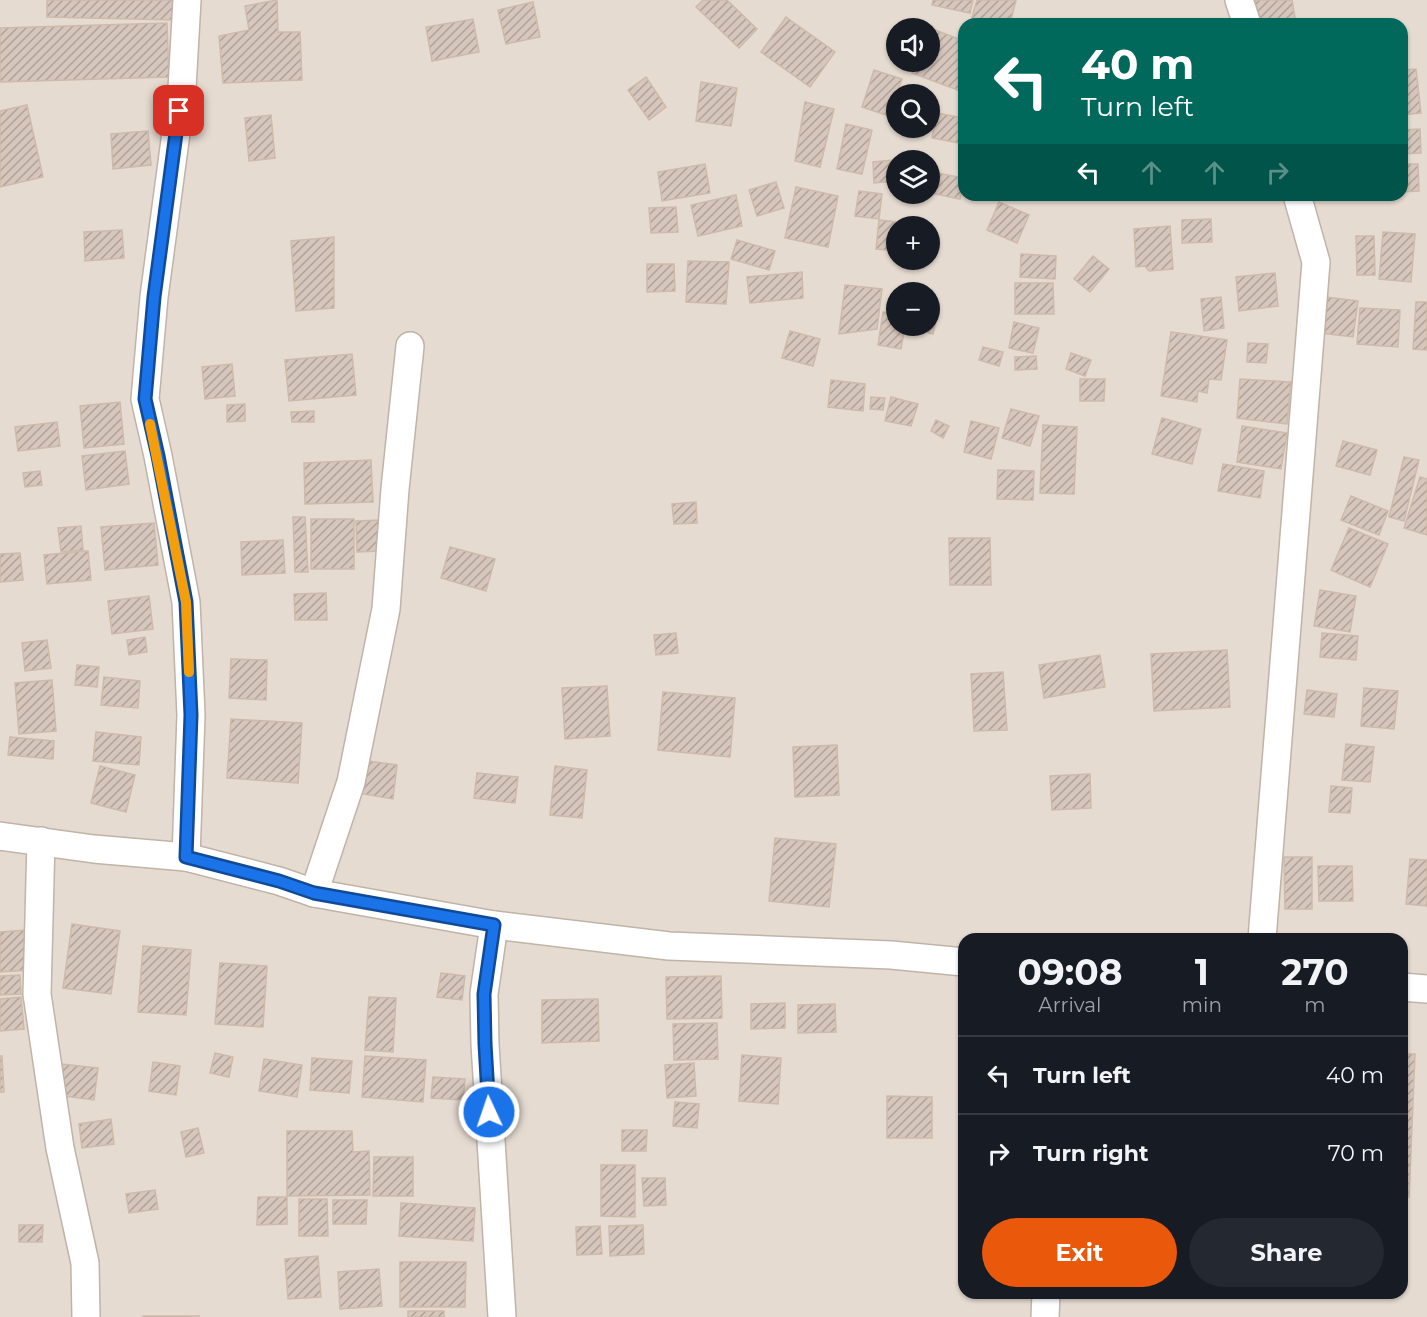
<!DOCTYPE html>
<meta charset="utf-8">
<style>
body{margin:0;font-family:Montserrat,sans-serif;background:#242831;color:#f1f3f6;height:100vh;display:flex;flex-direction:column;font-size:22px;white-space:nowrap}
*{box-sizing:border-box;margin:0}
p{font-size:20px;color:#9ea1a6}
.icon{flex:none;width:33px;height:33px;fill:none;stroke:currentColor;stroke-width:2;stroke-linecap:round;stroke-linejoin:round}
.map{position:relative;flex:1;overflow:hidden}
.side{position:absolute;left:958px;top:933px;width:450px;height:366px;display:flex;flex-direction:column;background:#171b24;border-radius:18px;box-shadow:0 2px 4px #0004}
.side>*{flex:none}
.top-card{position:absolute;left:958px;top:18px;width:450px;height:183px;border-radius:18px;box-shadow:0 2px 4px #0004;background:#00695c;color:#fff;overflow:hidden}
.buttons{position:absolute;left:886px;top:18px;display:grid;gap:12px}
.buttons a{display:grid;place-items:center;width:54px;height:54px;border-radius:50%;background:#171b24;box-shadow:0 2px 4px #0004;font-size:30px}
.pin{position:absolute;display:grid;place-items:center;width:51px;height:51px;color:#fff;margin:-26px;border-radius:12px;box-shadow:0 3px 9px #0006}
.me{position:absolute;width:66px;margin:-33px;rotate:357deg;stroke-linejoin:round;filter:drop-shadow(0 0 4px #0008)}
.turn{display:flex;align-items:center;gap:21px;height:126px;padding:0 24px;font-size:27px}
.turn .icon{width:78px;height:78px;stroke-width:2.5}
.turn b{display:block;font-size:42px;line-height:51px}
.lanes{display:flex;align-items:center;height:57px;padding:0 24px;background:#0003;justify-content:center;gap:30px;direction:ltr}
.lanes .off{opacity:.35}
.eta{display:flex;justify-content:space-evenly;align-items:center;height:102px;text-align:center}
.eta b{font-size:36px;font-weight:700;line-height:42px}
.action{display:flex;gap:12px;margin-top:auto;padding:12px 24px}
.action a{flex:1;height:69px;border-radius:36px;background:#ea580c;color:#fff;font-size:24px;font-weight:700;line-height:69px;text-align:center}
.action a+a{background:#242831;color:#f1f3f6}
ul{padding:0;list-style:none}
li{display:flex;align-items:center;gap:18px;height:78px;padding:0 24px;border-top:2px solid #363941}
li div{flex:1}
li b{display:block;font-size:22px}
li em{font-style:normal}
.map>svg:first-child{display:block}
</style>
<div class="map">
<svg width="1427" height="1317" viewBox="0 0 1427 1317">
<defs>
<pattern id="building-hatch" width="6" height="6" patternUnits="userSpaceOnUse" patternTransform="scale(1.5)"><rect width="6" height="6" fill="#d6c6bb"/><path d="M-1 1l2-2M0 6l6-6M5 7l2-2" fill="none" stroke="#afa299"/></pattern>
</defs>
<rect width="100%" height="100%" fill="#f1eae3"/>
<path fill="#e6dbd1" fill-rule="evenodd" d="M0,0H1427V1317H0ZM964,24H1402V195H964ZM897,28H930V62H897ZM897,94H930V128H897ZM897,160H930V194H897ZM897,226H930V260H897ZM897,292H930V326H897ZM964,939H1402V1293H964Z"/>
<g fill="url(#building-hatch)" stroke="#cebaab" stroke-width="1.5">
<path d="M47,0H174L173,20L47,17Z"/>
<path d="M277,0L278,32H300L302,80L223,83L219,36L249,30L245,6Z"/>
<path d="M703,0H727L757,29L739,48L696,7Z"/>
<path d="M933,0H973L970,13L932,5Z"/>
<path d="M977,0H1016L1010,24H970Z"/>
<path d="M1259,0H1292L1296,24H1258L1255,1Z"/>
<path d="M533,2L540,37L506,44L498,10Z"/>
<path d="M786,17L835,52L810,87L761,52Z"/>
<path d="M473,19L479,52L432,61L426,27Z"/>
<path d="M167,23L169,77L0,82V28Z"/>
<path d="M930,28L964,41V87L963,92L912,73L917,62H930Z"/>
<path d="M1416,69L1421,113L1402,115V70Z"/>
<path d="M874,70L902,79L889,116L862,107Z"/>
<path d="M646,77L666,107L649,120L628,90Z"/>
<path d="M701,82L737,88L731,126L696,121Z"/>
<path d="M906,87L926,93V94H904Z"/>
<path d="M805,102L834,109L820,167L795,161Z"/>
<path d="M27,105L43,177L0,187V111Z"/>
<path d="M937,113L964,118V144L932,138Z"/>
<path d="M271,115L275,158L249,161L245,118Z"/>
<path d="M846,124L872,130L862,174L837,169Z"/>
<path d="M1420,129L1421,153L1402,154V130Z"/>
<path d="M148,131L151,165L113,169L111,134Z"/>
<path d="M904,159V160H897V181L874,183L873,162Z"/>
<path d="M705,164L710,193L662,201L658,172Z"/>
<path d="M1402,164H1418L1419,191L1402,192Z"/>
<path d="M932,172L964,178L960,199L930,193V180Z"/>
<path d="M776,182L784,208L757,216L749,190Z"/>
<path d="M796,187L838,196L828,247L785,238Z"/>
<path d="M859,191L882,194L879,219L855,216Z"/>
<path d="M736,195L742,226L698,236L691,205Z"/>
<path d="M1129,195H1151V196L1129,198Z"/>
<path d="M1170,195H1202L1203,196L1170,199Z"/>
<path d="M999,202L1029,215L1017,243L987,230Z"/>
<path d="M676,207L678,232L651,233L649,208Z"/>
<path d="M1211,219L1212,242L1182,243V220Z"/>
<path d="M879,220L910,223L909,226H897V251L876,249Z"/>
<path d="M1170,226L1173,269L1149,271L1145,266L1136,267L1134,229Z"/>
<path d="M122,230L124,258L85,261L84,232Z"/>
<path d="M1383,232L1415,234L1411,282L1379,279Z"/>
<path d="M1356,236H1374L1375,275H1357Z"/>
<path d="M334,237V308L296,311L291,241Z"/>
<path d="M737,240L775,251L769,270L731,259Z"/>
<path d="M1021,254L1056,256L1055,279L1020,277Z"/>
<path d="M1093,256L1109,269L1090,292L1074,279Z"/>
<path d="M688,261L729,262L726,304L686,302Z"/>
<path d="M647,264H674L675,291L647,292Z"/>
<path d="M802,272L803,298L750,303L747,277Z"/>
<path d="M1275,273L1278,306L1239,311L1236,277Z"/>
<path d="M1015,283H1053L1054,314H1015Z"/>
<path d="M845,285L882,289L877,329L839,334Z"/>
<path d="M1221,297L1224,328L1204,331L1201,299Z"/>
<path d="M1326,297L1358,301L1353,337L1321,333Z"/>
<path d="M1416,302H1427V350L1413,349Z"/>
<path d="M1360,308L1400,310L1398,347L1357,344Z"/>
<path d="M883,312L897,314V326H905L901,349L878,345Z"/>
<path d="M930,314L937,316L933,334L914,329L915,326H930Z"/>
<path d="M1014,322L1039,328L1033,353L1009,348Z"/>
<path d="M790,331L820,339L813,366L782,358Z"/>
<path d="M1171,332L1227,340L1221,380L1209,379L1207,393L1198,391L1197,402L1161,396Z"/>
<path d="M1248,343L1268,344L1266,363L1247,362Z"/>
<path d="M983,347L1003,352L999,366L979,360Z"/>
<path d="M1071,353L1091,360L1085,376L1066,369Z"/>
<path d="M352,354L356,395L289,401L285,360Z"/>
<path d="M1036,356L1037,369L1015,370V357Z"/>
<path d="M232,364L235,396L205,399L202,367Z"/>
<path d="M1080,379H1105L1104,401H1080Z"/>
<path d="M1240,379L1291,382L1287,424L1237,418Z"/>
<path d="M831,380L865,384L863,411L828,407Z"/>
<path d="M871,397L885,398L883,410L870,409Z"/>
<path d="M891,397L918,404L911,426L885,421Z"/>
<path d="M120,402L124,444L84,448L80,406Z"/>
<path d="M245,404V421L227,422V405Z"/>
<path d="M1011,409L1039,416L1030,446L1002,438Z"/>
<path d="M314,411V422H292L291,412Z"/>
<path d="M1162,418L1201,429L1192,464L1152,454Z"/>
<path d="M936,420L949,426L943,438L931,431Z"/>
<path d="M971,421L999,428L991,459L964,452Z"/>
<path d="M57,422L60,446L18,451L15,427Z"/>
<path d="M1043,425L1077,427L1074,494L1040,493Z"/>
<path d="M1242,426L1287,433L1281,469L1237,462Z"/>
<path d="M1343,441L1377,450L1370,475L1336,466Z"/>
<path d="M125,451L129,484L86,490L82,456Z"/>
<path d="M1404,457L1419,460L1404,521L1389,517Z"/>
<path d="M371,460L373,502L305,504L304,463Z"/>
<path d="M1223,464L1264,471L1260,498L1218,491Z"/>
<path d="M998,470L1034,471L1033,500L997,499Z"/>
<path d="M40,471L42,485L25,487L23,473Z"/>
<path d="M1420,477L1427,479V535L1404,528Z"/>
<path d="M1351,496L1388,511L1379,535L1341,520Z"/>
<path d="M696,502L697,523L674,524L672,504Z"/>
<path d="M293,517H305L308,572H295Z"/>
<rect x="311" y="519" width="43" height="50"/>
<path d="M381,520V551L357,552L356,521Z"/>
<path d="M154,523L158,565L105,570L101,527Z"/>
<path d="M81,526L83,550L61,552L58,528Z"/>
<path d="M1349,528L1388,544L1370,587L1331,570Z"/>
<path d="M949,538H990L991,585H950Z"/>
<path d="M283,540L285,573L242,575L241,542Z"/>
<path d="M450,547L495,559L486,591L441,578Z"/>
<path d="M84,551H88L91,580L47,584L44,555Z"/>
<path d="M20,553L23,580L0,582V554Z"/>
<path d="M1320,590L1356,596L1350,632L1314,626Z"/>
<path d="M326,593L327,620H295L294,594Z"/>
<path d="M149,596L153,629L112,634L108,601Z"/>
<path d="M676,633L678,653L656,655L654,635Z"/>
<path d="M1322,633L1358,636L1356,660L1320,657Z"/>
<path d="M145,637L147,652L129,655L127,640Z"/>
<path d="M47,640L51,668L25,671L22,643Z"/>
<path d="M1227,650L1230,707L1154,711L1151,654Z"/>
<path d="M1100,655L1105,687L1044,698L1039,665Z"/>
<path d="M231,659L267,660L266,700L229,698Z"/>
<path d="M77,665L99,667L97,687L75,685Z"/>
<path d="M1003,672L1007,730L974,731L971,674Z"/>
<path d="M104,677L140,681L138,708L101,705Z"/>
<path d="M52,680L56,731L19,734L15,683Z"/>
<path d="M607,686L610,736L565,739L562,688Z"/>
<path d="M1364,688L1398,691L1394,729L1361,726Z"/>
<path d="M1307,690L1337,694L1334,717L1304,714Z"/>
<path d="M663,692L735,698L730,757L658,750Z"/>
<path d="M231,719L302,723L298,783L227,778Z"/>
<path d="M96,732L141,737L139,765L93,761Z"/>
<path d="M10,737L54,741L53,759L8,755Z"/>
<path d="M1346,744L1374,747L1370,782L1342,780Z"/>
<path d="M837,745L839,795L795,797L793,747Z"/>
<path d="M362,760L397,765L393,799L357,793Z"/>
<path d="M100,766L135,775L126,812L91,803Z"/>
<path d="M555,766L587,770L582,818L550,815Z"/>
<path d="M477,773L518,777L515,803L474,798Z"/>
<path d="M1090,774L1091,808L1052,810L1050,776Z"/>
<path d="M1331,786L1352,788L1350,813L1329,812Z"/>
<path d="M775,838L836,844L829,907L769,901Z"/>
<path d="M1284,857H1312V909H1285Z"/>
<path d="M1410,859L1427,860V906L1406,904Z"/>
<path d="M1318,866H1352L1353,901H1319Z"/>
<path d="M72,924L120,931L111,994L63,988Z"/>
<path d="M27,930L30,970L0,972V932Z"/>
<path d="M143,946L191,950L186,1015L138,1012Z"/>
<path d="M220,963L267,966L263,1027L215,1024Z"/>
<path d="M441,973L465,976L462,1000L437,997Z"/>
<path d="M20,975L21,994L0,995V976Z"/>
<path d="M721,976L722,1018L667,1019L666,977Z"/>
<path d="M21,997L24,1029L0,1031V999Z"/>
<path d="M369,997L396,998L393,1052L365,1050Z"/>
<path d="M598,999L599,1041L542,1043V1000Z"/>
<path d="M785,1003V1028L751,1029V1004Z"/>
<path d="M835,1004L836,1032L798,1033V1005Z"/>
<path d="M717,1023L718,1059L674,1060L673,1024Z"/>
<path d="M215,1053L233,1057L229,1077L210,1073Z"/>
<path d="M1402,1054H1415L1409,1197H1402Z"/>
<path d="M742,1055L781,1058L778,1104L739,1101Z"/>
<path d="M0,1056H2L4,1092H0Z"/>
<path d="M365,1056L426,1060L423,1102L362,1097Z"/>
<path d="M312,1058L352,1061L349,1093L310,1090Z"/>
<path d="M264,1059L302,1065L297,1097L259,1091Z"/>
<path d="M153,1062L180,1066L176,1095L149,1091Z"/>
<path d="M694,1063L696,1096L667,1098L665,1065Z"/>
<path d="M61,1064L98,1068L94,1100L57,1095Z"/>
<path d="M433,1077L465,1079L463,1100L431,1098Z"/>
<path d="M887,1096L932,1097V1138H887Z"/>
<path d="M675,1102L699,1104L697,1128L673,1126Z"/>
<path d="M111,1119L114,1144L82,1148L79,1124Z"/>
<path d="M198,1128L204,1153L186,1157L181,1132Z"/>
<path d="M622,1130H647L646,1151H622Z"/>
<path d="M287,1131H352L353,1152L369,1151L370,1195L287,1196Z"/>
<path d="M374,1157H413V1196H373Z"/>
<path d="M601,1165H635V1217L601,1216Z"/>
<path d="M642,1178H665L666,1205L644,1206Z"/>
<path d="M155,1190L158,1209L129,1213L126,1194Z"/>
<path d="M258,1197H287V1224L257,1225Z"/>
<path d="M299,1199H327L328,1236H299Z"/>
<path d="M333,1200H367L366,1224H333Z"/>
<path d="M401,1203L475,1208L473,1241L399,1236Z"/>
<path d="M19,1225H43L42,1242H19Z"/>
<path d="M643,1225L644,1254L610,1256L609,1226Z"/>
<path d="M600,1226L602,1254L577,1255L576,1227Z"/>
<path d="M318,1256L321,1297L288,1299L285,1259Z"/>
<path d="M400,1262H466L465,1307H400Z"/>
<path d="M379,1269L382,1306L340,1309L338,1272Z"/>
<rect x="408" y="1311" width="36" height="6"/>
<path d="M143,1316H200L143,1317Z"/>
</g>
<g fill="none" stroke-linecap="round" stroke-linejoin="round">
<g stroke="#c0b3a8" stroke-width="30">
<g id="minor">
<path d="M1239,0L1247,24"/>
<path d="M0,836L94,849L186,857L279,881L314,893L494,925L669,946L891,955L964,962"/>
<path d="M41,841L37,994L60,1148L85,1263L86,1317"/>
<path d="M186,857L191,715L186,602L158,456L145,399L154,297L182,88L187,0"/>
<path d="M314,893L351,782L386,609L395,489L410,346"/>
<path d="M494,925L484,994L485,1044L502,1317"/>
<path d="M1262,939L1316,262L1297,195"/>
<path d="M1402,987L1427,989"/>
<path d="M1045,1317L1046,1293"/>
</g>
</g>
<use href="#minor" stroke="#fff" stroke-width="27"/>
</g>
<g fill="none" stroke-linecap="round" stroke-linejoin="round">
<g stroke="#114b97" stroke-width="15">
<path id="route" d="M179,111L154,297L145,399L158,456L186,602L191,715L186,857L279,881L314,893L494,925L484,994L485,1044L489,1112"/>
</g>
<use href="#route" stroke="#1a73e8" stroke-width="10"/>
<path stroke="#f59e0b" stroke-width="10" d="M150,424L186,602L189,672"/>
</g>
</svg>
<div class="buttons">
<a><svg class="icon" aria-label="sound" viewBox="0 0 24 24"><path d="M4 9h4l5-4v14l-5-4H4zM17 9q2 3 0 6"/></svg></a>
<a><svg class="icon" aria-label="search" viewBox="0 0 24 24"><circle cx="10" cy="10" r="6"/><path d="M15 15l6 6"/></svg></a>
<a><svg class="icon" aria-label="layers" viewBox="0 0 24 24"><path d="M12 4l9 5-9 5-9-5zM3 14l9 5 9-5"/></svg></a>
<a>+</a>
<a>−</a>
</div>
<div class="pin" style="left:179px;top:111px;background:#d93025"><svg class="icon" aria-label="arrive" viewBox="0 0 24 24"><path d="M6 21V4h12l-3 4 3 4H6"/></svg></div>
<svg class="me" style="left:489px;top:1112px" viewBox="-20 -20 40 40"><circle r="17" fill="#1a73e8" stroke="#fff" stroke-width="3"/><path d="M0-11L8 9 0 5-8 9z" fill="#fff"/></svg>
<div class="top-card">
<div class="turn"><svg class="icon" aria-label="left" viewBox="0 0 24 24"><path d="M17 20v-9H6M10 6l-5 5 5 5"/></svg><div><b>40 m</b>Turn left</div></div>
<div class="lanes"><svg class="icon" aria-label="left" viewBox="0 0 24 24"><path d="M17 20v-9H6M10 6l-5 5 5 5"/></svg><svg class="icon off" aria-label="ahead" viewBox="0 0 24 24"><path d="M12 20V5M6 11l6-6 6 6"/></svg><svg class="icon off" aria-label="ahead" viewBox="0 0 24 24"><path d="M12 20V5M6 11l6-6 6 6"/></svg><svg class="icon off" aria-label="right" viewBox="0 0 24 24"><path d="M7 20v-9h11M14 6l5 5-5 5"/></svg></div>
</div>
<section class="side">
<div class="eta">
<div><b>09:08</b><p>Arrival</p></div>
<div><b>1</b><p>min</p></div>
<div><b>270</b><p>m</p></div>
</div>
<ul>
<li><svg class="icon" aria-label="left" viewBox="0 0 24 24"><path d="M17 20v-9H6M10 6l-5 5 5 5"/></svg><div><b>Turn left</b></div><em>40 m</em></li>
<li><svg class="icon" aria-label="right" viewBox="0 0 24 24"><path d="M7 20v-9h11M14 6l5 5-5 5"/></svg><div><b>Turn right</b></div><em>70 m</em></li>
</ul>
<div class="action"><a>Exit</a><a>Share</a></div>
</section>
</div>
